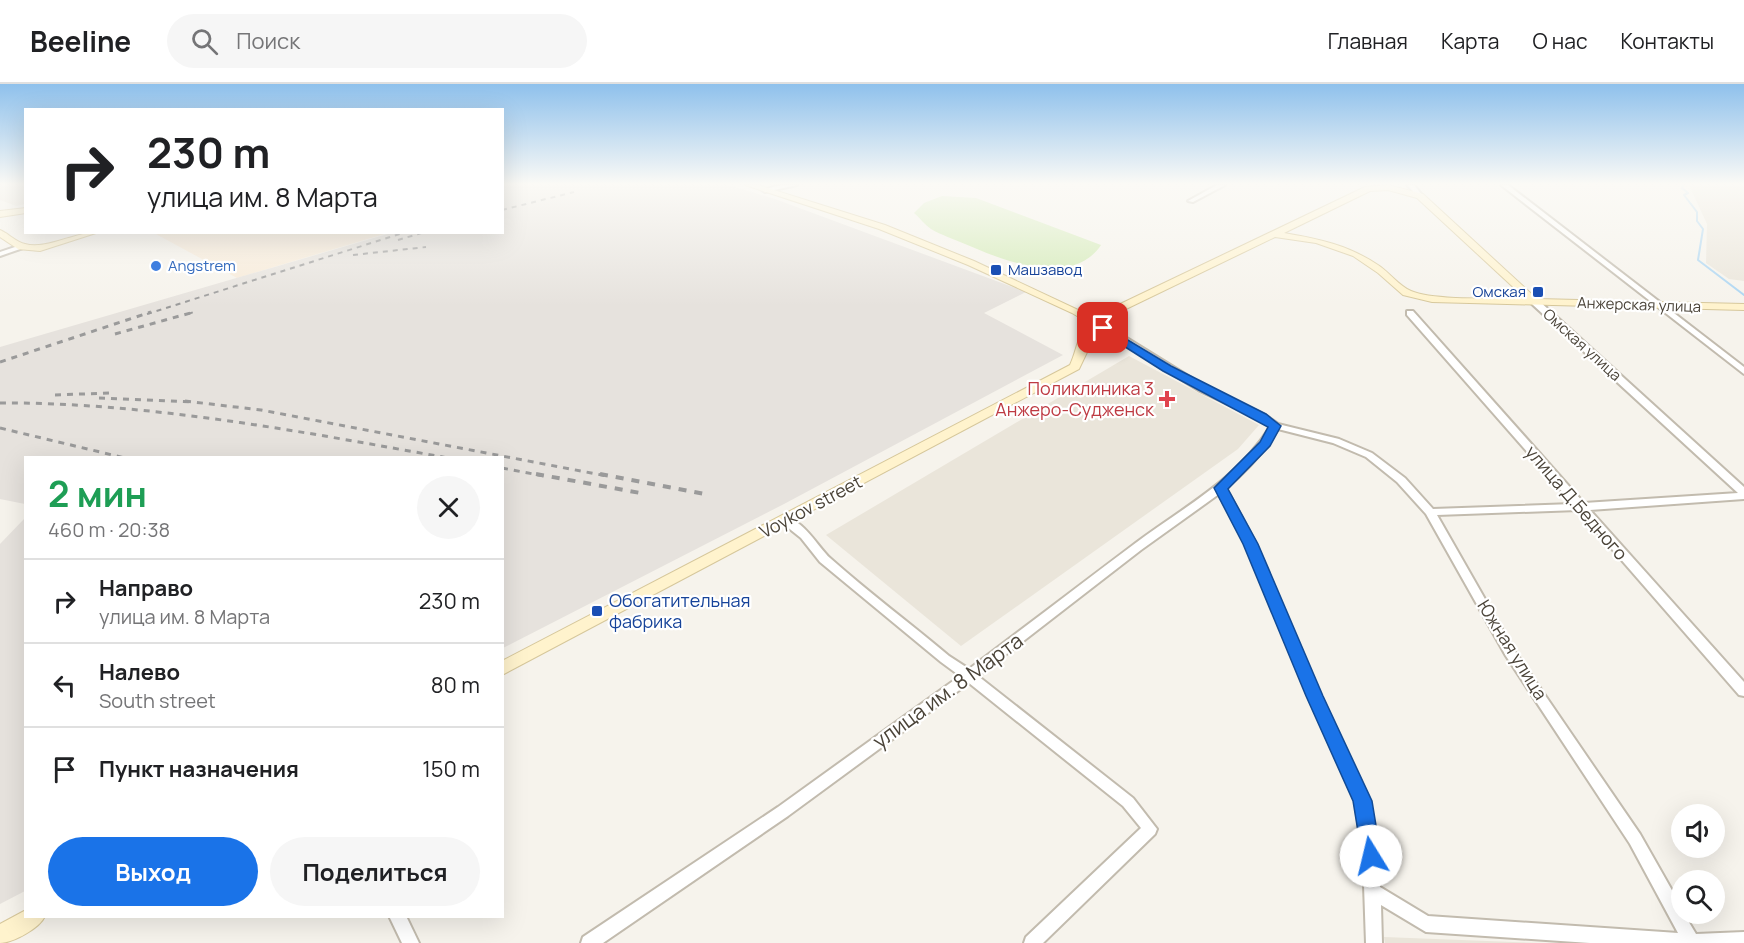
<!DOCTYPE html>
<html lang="ru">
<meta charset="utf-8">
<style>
body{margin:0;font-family:Manrope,sans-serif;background:#f6f6f6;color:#202124;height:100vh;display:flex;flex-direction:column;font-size:22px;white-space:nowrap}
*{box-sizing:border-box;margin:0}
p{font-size:20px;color:#757577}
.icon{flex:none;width:33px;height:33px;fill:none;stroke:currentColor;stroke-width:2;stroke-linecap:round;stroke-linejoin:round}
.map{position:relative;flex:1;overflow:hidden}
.panel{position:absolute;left:24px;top:372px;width:480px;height:462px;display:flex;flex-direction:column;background:#fff;border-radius:0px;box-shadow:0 6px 24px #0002}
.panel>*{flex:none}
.banner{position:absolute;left:24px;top:24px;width:480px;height:126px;border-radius:0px;box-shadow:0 6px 24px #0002;background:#fff;color:#202124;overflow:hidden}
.tools{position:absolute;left:1671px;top:720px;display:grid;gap:12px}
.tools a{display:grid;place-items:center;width:54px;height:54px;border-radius:50%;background:#fff;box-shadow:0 6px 24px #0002;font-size:30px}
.pin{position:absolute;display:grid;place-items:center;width:51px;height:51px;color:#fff;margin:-26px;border-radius:12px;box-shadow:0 3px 9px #0006}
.me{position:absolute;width:66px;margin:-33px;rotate:351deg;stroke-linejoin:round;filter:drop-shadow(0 0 4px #0008)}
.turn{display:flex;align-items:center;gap:21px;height:126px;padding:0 24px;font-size:27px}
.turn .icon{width:78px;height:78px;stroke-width:2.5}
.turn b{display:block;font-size:42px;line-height:51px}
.round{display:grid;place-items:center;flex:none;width:63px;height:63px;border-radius:32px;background:#f6f6f6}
.head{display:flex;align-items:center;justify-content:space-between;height:102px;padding:0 24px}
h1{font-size:36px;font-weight:700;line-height:45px;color:#1e9e55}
.action{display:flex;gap:12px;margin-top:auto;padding:12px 24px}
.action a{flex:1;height:69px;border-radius:36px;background:#1a73e8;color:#fff;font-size:24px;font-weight:700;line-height:69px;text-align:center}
.action a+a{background:#f6f6f6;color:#202124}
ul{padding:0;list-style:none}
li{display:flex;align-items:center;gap:18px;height:84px;padding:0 24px;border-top:2px solid #e0e0e0}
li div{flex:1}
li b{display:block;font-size:22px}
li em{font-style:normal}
header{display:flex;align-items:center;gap:36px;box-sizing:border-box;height:84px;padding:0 30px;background:#fff;border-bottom:2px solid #e0e0e0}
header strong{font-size:28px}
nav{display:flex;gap:33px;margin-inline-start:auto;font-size:21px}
.search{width:420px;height:54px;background:#f6f6f6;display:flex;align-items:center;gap:15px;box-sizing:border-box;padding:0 21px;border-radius:33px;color:#757577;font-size:22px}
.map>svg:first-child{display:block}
</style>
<header>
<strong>Beeline</strong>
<div class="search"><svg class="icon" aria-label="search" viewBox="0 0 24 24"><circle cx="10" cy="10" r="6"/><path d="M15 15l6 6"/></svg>Поиск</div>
<nav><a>Главная</a><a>Карта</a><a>О нас</a><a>Контакты</a></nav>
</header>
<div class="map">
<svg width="1744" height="859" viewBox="0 0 1744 859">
<rect width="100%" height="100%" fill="#f6f3ec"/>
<g fill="#eae5da">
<path d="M0,101H25V120L16,122L0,116Z"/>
<path d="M1689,101H1744V197L1729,195L1706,179L1707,140Z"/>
<path d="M1129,272L1259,341L1238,365L961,562L826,451Z"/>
<path d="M1384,853L1538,859H1385Z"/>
</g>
<path fill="#f7ead8" d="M391,148L237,194L154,149Z"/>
<g fill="#e6e2dd">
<path d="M503,101H729L775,115L1026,208L984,229L1063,271L784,420L503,564L502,374H26L25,420L0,415V263L391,149L502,148Z"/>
<path d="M25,434V807L0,820V460Z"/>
</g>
<path fill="#d2eab5" d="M942,112L976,114L1101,161C1072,205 1002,176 965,160C954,155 941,151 931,145C925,141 920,134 914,129L924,119Z"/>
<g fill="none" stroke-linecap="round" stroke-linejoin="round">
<path stroke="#a9d4f2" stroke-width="2" d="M1683,101L1682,104L1688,109L1684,111L1697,128V137L1703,145L1698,176L1744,211"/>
<g stroke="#c2bbae" stroke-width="4">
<g id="street">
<path d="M781,101H797L765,108L762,106Z"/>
<path d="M1217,101H1225L1193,118L1188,117Z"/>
<path d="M1407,101H1414L1422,111V113H1418Z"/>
<path d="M1501,101H1508L1744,283V290Z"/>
<path d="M21,161L23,162V164L0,172V168Z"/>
<path d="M1532,216H1538L1744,403V415L1590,426L1744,598V612L1739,611L1578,426L1437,431L1514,566L1640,750L1682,824V830H1684L1696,850L1744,848V859H1590L1426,848L1381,821L1382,859H1366L1363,772L1355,717L1308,612L1246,460L1219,410L1141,466L978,592L1133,714L1157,745L1155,750L1043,859H1024L1026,853L1141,744L1123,722L969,599L788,732L603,859H581L583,853L778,723L960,592L941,578L820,478L801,454L781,438L780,436L781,434C800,430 818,463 830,474C868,508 910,539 949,572L969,585C1024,544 1078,502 1133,461C1183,423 1235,398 1270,343L1259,335L1200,307L1090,239V235H1096L1206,303L1265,331L1278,340L1339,355L1372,369L1405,394L1433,425L1573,420L1407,231V227H1413L1584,419L1738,409L1532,220ZM1278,345L1333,359L1366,373L1397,398L1426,430L1506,572L1630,760L1678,849L1428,832L1380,803L1379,772L1369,717L1320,612L1256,460L1226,404C1247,387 1264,368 1278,345Z"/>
<path d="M389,832H406L419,859H402Z"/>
</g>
</g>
<g stroke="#d6c79b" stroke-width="2">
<g id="secondary">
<path d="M745,101H758L885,141L974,177L1093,233L1365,103L1388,101L1423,110L1537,215L1744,220V226L1432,218L1403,211L1378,189L1353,172L1316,159L1275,153L1097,239L1091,247L1089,264L1079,285L502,591V577L1070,281C1077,266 1078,250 1087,238L1072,229L968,181L879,145ZM1388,106L1417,114L1525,214C1497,214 1434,217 1411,207C1399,202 1389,188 1378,181C1348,161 1319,155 1284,149L1370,107Z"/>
<path d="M26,124V129L0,133V127Z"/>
<path d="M0,146C9,150 16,158 25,160C46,166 75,148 99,148L40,167L18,165L0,153Z"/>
<path d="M26,826V832H45C40,844 13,859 0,859V840Z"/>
</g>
</g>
<use href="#street" fill="#fff" fill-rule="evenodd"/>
<use href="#secondary" fill="#fff3cd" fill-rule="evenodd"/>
<g stroke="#9a9a9a" stroke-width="2" stroke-dasharray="5 5" stroke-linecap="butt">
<path d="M502,126L574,108"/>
<path d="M398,156L425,148"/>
<path d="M353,171L426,163"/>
<path d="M147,230L406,148"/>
<path d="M188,230L194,228"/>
</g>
<g stroke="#9a9a9a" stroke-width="3" stroke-dasharray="6 6" stroke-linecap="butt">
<path d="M115,250L194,228"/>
<path d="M0,278L151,228"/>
<path d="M55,311L109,309"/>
<path d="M99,314L192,318"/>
<path d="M185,317L261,326L607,392"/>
<path d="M0,319C146,318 304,348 448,374"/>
<path d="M0,344L125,374"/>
<path d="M502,384L544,392"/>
</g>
<g stroke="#9a9a9a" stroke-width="4" stroke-dasharray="8 8" stroke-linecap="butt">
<path d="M536,390L646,410"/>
<path d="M600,390L710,411"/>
</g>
</g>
<linearGradient id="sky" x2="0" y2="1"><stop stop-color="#8fc1ec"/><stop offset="0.45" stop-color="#fbfaf6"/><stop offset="1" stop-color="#fbfaf6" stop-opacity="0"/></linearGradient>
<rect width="1744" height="222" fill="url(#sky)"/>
<path fill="#1a73e8" stroke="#114b97" stroke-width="1.5" d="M1103,241L1171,282L1266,330L1281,342L1270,362L1228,405L1258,460L1323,612L1372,717L1381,772L1378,778L1371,781L1364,778L1362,772L1353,717L1306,612L1243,460L1214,404L1260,358L1268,343L1163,287L1100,247V242Z"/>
<circle fill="#3f7fe0" stroke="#fff" stroke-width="2" cx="156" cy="182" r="6"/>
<g fill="#1a4fb4" stroke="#fff" stroke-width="2">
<rect x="990" y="180" width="12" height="12" rx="3"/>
<rect x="1532" y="202" width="12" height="12" rx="3"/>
<rect x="591" y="521" width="12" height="12" rx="3"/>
</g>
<path fill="#e0444e" stroke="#fff" stroke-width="2" d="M1164 306h6v6h6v6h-6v6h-6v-6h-6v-6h6z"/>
<g text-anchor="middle" stroke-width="4.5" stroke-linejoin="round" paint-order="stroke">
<g font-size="15" fill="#366cbe" stroke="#fff" text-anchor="start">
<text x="168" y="187">Angstrem</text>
</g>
<g font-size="15" fill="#164399" stroke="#fff" text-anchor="start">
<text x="1008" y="191">Машзавод</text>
<text x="1526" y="213" text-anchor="end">Омская</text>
</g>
<g font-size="15" fill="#4b4439" stroke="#fff">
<text transform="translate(1639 221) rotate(2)" y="5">Анжерская улица</text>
<text transform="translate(1582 261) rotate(42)" y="5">Омская улица</text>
</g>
<g font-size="18" fill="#be3a42" stroke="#fff" text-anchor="end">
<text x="1154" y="311">Поликлиника 3<tspan x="1154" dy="21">Анжеро-Судженск</tspan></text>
</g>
<g font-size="18" fill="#4b4439" stroke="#fff">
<text transform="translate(1576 419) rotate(49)" y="6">улица Д.Бедного</text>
<text transform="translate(811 423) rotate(-28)" y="6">Voykov street</text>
<text transform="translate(1512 566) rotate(58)" y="6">Южная улица</text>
</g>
<g font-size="18" fill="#164399" stroke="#fff" text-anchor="start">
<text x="609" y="523">Обогатительная<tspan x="609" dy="21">фабрика</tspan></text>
</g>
<g font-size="21" fill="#4b4439" stroke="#fff">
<text transform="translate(948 607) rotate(-36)" y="7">улица им. 8 Марта</text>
</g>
</g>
</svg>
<div class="tools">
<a><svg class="icon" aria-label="sound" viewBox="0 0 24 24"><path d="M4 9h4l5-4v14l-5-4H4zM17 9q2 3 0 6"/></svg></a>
<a><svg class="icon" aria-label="search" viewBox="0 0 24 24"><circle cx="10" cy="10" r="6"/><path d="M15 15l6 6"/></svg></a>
</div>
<div class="pin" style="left:1103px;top:244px;background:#d93025"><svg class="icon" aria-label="arrive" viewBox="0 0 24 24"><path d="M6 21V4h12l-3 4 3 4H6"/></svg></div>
<svg class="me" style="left:1371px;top:772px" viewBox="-20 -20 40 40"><circle r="19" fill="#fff"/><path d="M0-13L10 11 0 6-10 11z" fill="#1a73e8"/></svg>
<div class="banner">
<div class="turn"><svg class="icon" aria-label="right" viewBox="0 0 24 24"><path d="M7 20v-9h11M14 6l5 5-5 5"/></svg><div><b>230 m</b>улица им. 8 Марта</div></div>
</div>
<section class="panel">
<div class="head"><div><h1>2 мин</h1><p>460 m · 20:38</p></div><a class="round"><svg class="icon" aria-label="close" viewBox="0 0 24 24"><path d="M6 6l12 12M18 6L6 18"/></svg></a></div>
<ul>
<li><svg class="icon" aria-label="right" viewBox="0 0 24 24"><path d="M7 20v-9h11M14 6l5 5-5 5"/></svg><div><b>Направо</b><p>улица им. 8 Марта</p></div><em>230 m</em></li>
<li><svg class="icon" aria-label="left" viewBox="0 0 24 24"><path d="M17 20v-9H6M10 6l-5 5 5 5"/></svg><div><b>Налево</b><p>South street</p></div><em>80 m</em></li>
<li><svg class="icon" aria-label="arrive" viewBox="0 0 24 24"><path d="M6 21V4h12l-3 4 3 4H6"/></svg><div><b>Пункт назначения</b></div><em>150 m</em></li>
</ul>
<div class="action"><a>Выход</a><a>Поделиться</a></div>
</section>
</div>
